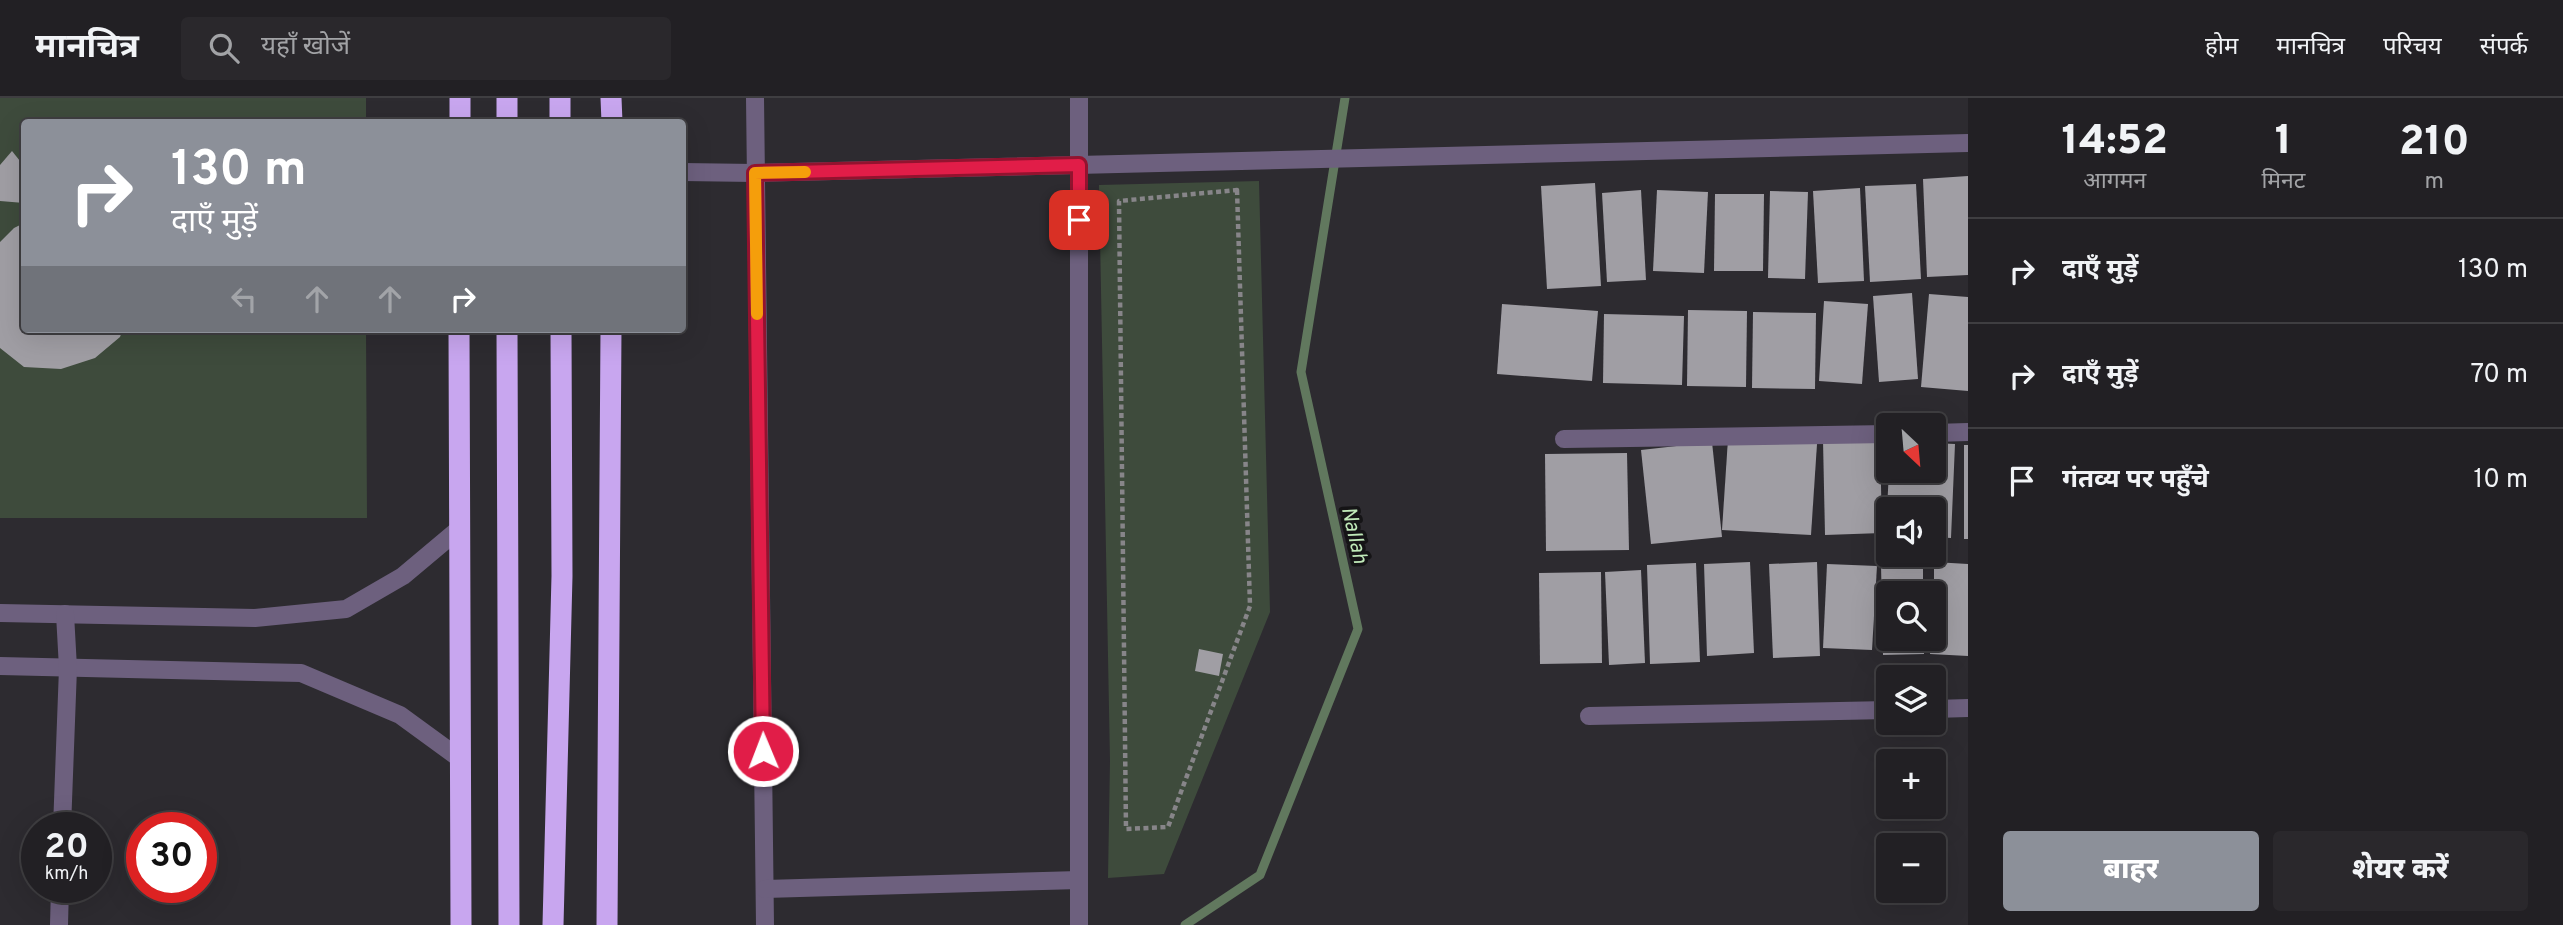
<!DOCTYPE html>
<html lang="hi">
<meta charset="utf-8">
<style>
body{margin:0;font-family:Overpass,"Noto Sans Devanagari",sans-serif;background:#2a282c;color:#f1f3f6;height:100vh;display:flex;flex-direction:column;font-size:26px;white-space:nowrap}
*{box-sizing:border-box;margin:0}
p{font-size:23px;color:#a2a3a6}
.icon{flex:none;width:38px;height:38px;fill:none;stroke:currentColor;stroke-width:2;stroke-linecap:round;stroke-linejoin:round}
.map{position:relative;flex:1;overflow:hidden}
.sheet{display:flex;flex-direction:column;background:#222024;width:595px}
.sheet>*{flex:none}
.hud{position:absolute;left:21px;top:21px;width:665px;height:214px;border-radius:7px;box-shadow:0 7px 28px #0002,0 0 0 2px #3f3e41;background:#8c9099;color:#fff;overflow:hidden}
.needle{width:46px;rotate:154deg}
.buttons{position:absolute;left:1876px;top:315px;display:grid;gap:14px}
.buttons a{display:grid;place-items:center;width:70px;height:70px;border-radius:7px;background:#222024;box-shadow:0 7px 28px #0002,0 0 0 2px #3f3e41;font-size:35px}
.speed{position:absolute;left:21px;top:714px;display:flex;gap:14px;font-size:35px;font-weight:700;text-align:center}
.speed>*{display:grid;place-content:center;width:91px;height:91px;border-radius:50%;background:#222024;box-shadow:0 7px 28px #0002,0 0 0 2px #3f3e41;line-height:1}
.speed small{font-size:18px;font-weight:400}
.speed .limit{border:10px solid #d22;background:#fff;color:#111}
.pin{position:absolute;display:grid;place-items:center;width:60px;height:60px;color:#fff;margin:-30px;border-radius:14px;box-shadow:0 4px 10px #0006}
.me{position:absolute;width:77px;margin:-38px;rotate:359deg;stroke-linejoin:round;filter:drop-shadow(0 0 5px #0008)}
.turn{display:flex;align-items:center;gap:24px;height:147px;padding:0 35px;font-size:32px}
.turn .icon{width:91px;height:91px;stroke-width:2.5}
.turn b{display:block;font-size:49px;line-height:60px}
.lanes{display:flex;align-items:center;height:66px;padding:0 35px;background:#0003;justify-content:center;gap:35px;direction:ltr}
.lanes .off{opacity:.35}
.eta{display:flex;justify-content:space-evenly;align-items:center;height:119px;text-align:center}
.eta b{font-size:42px;font-weight:800;line-height:49px}
.cta{display:flex;gap:14px;margin-top:auto;padding:14px 35px}
.cta a{flex:1;height:80px;border-radius:7px;background:#8c9099;color:#fff;font-size:28px;font-weight:800;line-height:80px;text-align:center}
.cta a+a{background:#2a282c;color:#f1f3f6}
ul{padding:0;list-style:none}
li{display:flex;align-items:center;gap:21px;height:105px;padding:0 35px;border-top:2px solid #3f3e41}
li div{flex:1}
li b{display:block;font-size:26px}
li em{font-style:normal}
header{display:flex;align-items:center;gap:42px;box-sizing:border-box;height:98px;padding:0 35px;background:#222024;border-bottom:2px solid #3f3e41}
header strong{font-size:33px}
nav{display:flex;gap:38px;margin-inline-start:auto;font-size:24px}
.search{width:490px;height:63px;background:#2a282c;display:flex;align-items:center;gap:18px;box-sizing:border-box;padding:0 24px;border-radius:7px;color:#a2a3a6;font-size:26px}
main{display:flex;flex:1;min-height:0}
.map>svg:first-child{display:block}
</style>
<header>
<strong>मानचित्र</strong>
<div class="search"><svg class="icon" aria-label="search" viewBox="0 0 24 24"><circle cx="10" cy="10" r="6"/><path d="M15 15l6 6"/></svg>यहाँ खोजें</div>
<nav><a>होम</a><a>मानचित्र</a><a>परिचय</a><a>संपर्क</a></nav>
</header>
<main>
<div class="map">
<svg width="1968" height="827" viewBox="0 0 1968 827">
<rect width="100%" height="100%" fill="#2d2b30"/>
<g fill="#3e4b3c">
<path d="M0,0H366V24H24V231H366L367,420H0Z"/>
<path d="M1259,83L1270,514L1164,776L1108,780L1110,663L1099,87Z"/>
</g>
<g fill="none" stroke-linecap="round" stroke-linejoin="round">
<path stroke="#61785e" stroke-width="9" d="M1185,827L1260,777L1358,531L1301,274L1345,0"/>
</g>
<g fill="#a09ea4">
<path d="M12,53L24,68V105L0,103V67Z"/>
<path d="M1968,78V177L1927,179L1923,81Z"/>
<path d="M1595,85L1601,188L1547,191L1541,88Z"/>
<path d="M1916,86L1921,181L1870,184L1865,88Z"/>
<path d="M1860,90L1864,183L1818,185L1813,93Z"/>
<path d="M1641,92L1646,182L1607,184L1602,95Z"/>
<path d="M1657,92L1708,94L1704,175L1653,173Z"/>
<path d="M1770,93L1808,94L1805,181L1768,180Z"/>
<path d="M1715,96H1764L1763,173H1714Z"/>
<path d="M24,125V231H123L120,239L95,260L61,271L24,269L0,250V144L14,130Z"/>
<path d="M1912,195L1918,281L1879,284L1873,198Z"/>
<path d="M1929,196L1968,199V293L1921,289Z"/>
<path d="M1824,203L1868,206L1862,286L1819,283Z"/>
<path d="M1502,206L1598,213L1592,283L1497,276Z"/>
<path d="M1688,212L1747,213L1746,289L1687,288Z"/>
<path d="M1753,214L1816,215L1815,291L1752,290Z"/>
<path d="M1604,216L1684,218L1682,287L1603,285Z"/>
<path d="M1728,341L1817,346L1811,437L1722,432Z"/>
<path d="M1880,341L1882,435L1825,437L1823,342Z"/>
<path d="M1712,344L1722,439L1651,446L1641,352Z"/>
<path d="M1934,345L1955,346L1951,440L1934,439V411H1887L1889,373H1934Z"/>
<rect x="1964" y="347" width="4" height="94"/>
<path d="M1627,355L1629,452L1546,453L1545,356Z"/>
<path d="M1750,464L1754,555L1707,558L1704,466Z"/>
<path d="M1817,464L1820,558L1773,560L1769,466Z"/>
<path d="M1934,464L1968,466V558L1930,556L1931,541H1934Z"/>
<path d="M1696,465L1700,564L1650,566L1647,467Z"/>
<path d="M1827,466L1877,468L1872,552L1823,550Z"/>
<path d="M1923,466V495H1888V541H1924V556L1883,557L1881,467Z"/>
<path d="M1641,472L1645,565L1609,567L1605,474Z"/>
<path d="M1601,474L1602,565L1540,566L1539,475Z"/>
<path d="M1199,551L1223,556L1219,578L1195,573Z"/>
</g>
<g fill="none" stroke-linecap="round" stroke-linejoin="round">
<path stroke="#878589" stroke-width="4.5" stroke-dasharray="5 3.5" stroke-linecap="butt" d="M1237,92L1250,508L1168,729L1126,731L1119,103Z"/>
<g stroke="#6d607e" stroke-width="18">
<path d="M755,0L765,827"/>
<path d="M682,74L755,75L1968,45"/>
<path d="M1934,335L1968,334"/>
<path d="M1564,341L1888,336"/>
<path d="M0,515L255,520L346,511L403,478L459,431"/>
<path d="M0,568L301,575L400,617L459,660"/>
<path d="M1934,611L1968,610"/>
<path d="M1589,618L1888,612"/>
<path d="M62,730L68,570L65,516"/>
<path d="M765,791L1079,782"/>
<path d="M59,827L60,789"/>
<path d="M1079,827V0"/>
</g>
<g stroke="#c8a6ef" stroke-width="21">
<path d="M507,0V24"/>
<path d="M560,0V24"/>
<path d="M611,0L612,24"/>
<path d="M460,24V0"/>
<path d="M459,231L461,827"/>
<path d="M507,231L509,827"/>
<path d="M553,827L562,478L561,231"/>
<path d="M607,827L611,231"/>
</g>
</g>
<g fill="none" stroke-linecap="round" stroke-linejoin="round">
<g stroke="#92132f" stroke-width="18">
<path id="route" d="M763,653L755,75L1079,67V122"/>
</g>
<use href="#route" stroke="#e11d48" stroke-width="12"/>
<path stroke="#f59e0b" stroke-width="12" d="M757,216L755,75L805,74"/>
</g>
<g text-anchor="middle" stroke-width="7" stroke-linejoin="round" paint-order="stroke">
<g font-size="21" font-style="italic" fill="#c0e9b9" stroke="#151416">
<text transform="translate(1355 437) rotate(77)" y="7">Nallah</text>
</g>
</g>
</svg>
<div class="buttons">
<a><svg class="needle" viewBox="-14 -14 28 28"><path d="M0-13l5 13h-10z" fill="#e53935"/><path d="M0 13l5-13h-10z" fill="#a2a3a6"/></svg></a>
<a><svg class="icon" aria-label="sound" viewBox="0 0 24 24"><path d="M4 9h4l5-4v14l-5-4H4zM17 9q2 3 0 6"/></svg></a>
<a><svg class="icon" aria-label="search" viewBox="0 0 24 24"><circle cx="10" cy="10" r="6"/><path d="M15 15l6 6"/></svg></a>
<a><svg class="icon" aria-label="layers" viewBox="0 0 24 24"><path d="M12 4l9 5-9 5-9-5zM3 14l9 5 9-5"/></svg></a>
<a>+</a>
<a>−</a>
</div>
<div class="speed"><div>20<small>km/h</small></div><div class="limit">30</div></div>
<div class="pin" style="left:1079px;top:122px;background:#d93025"><svg class="icon" aria-label="arrive" viewBox="0 0 24 24"><path d="M6 21V4h12l-3 4 3 4H6"/></svg></div>
<svg class="me" style="left:763px;top:653px" viewBox="-20 -20 40 40"><circle r="17" fill="#e11d48" stroke="#fff" stroke-width="3"/><path d="M0-11L8 9 0 5-8 9z" fill="#fff"/></svg>
<div class="hud">
<div class="turn"><svg class="icon" aria-label="right" viewBox="0 0 24 24"><path d="M7 20v-9h11M14 6l5 5-5 5"/></svg><div><b>130 m</b>दाएँ मुड़ें</div></div>
<div class="lanes"><svg class="icon off" aria-label="left" viewBox="0 0 24 24"><path d="M17 20v-9H6M10 6l-5 5 5 5"/></svg><svg class="icon off" aria-label="ahead" viewBox="0 0 24 24"><path d="M12 20V5M6 11l6-6 6 6"/></svg><svg class="icon off" aria-label="ahead" viewBox="0 0 24 24"><path d="M12 20V5M6 11l6-6 6 6"/></svg><svg class="icon" aria-label="right" viewBox="0 0 24 24"><path d="M7 20v-9h11M14 6l5 5-5 5"/></svg></div>
</div>
</div>
<section class="sheet">
<div class="eta">
<div><b>14:52</b><p>आगमन</p></div>
<div><b>1</b><p>मिनट</p></div>
<div><b>210</b><p>m</p></div>
</div>
<ul>
<li><svg class="icon" aria-label="right" viewBox="0 0 24 24"><path d="M7 20v-9h11M14 6l5 5-5 5"/></svg><div><b>दाएँ मुड़ें</b></div><em>130 m</em></li>
<li><svg class="icon" aria-label="right" viewBox="0 0 24 24"><path d="M7 20v-9h11M14 6l5 5-5 5"/></svg><div><b>दाएँ मुड़ें</b></div><em>70 m</em></li>
<li><svg class="icon" aria-label="arrive" viewBox="0 0 24 24"><path d="M6 21V4h12l-3 4 3 4H6"/></svg><div><b>गंतव्य पर पहुँचे</b></div><em>10 m</em></li>
</ul>
<div class="cta"><a>बाहर</a><a>शेयर करें</a></div>
</section>
</main>
